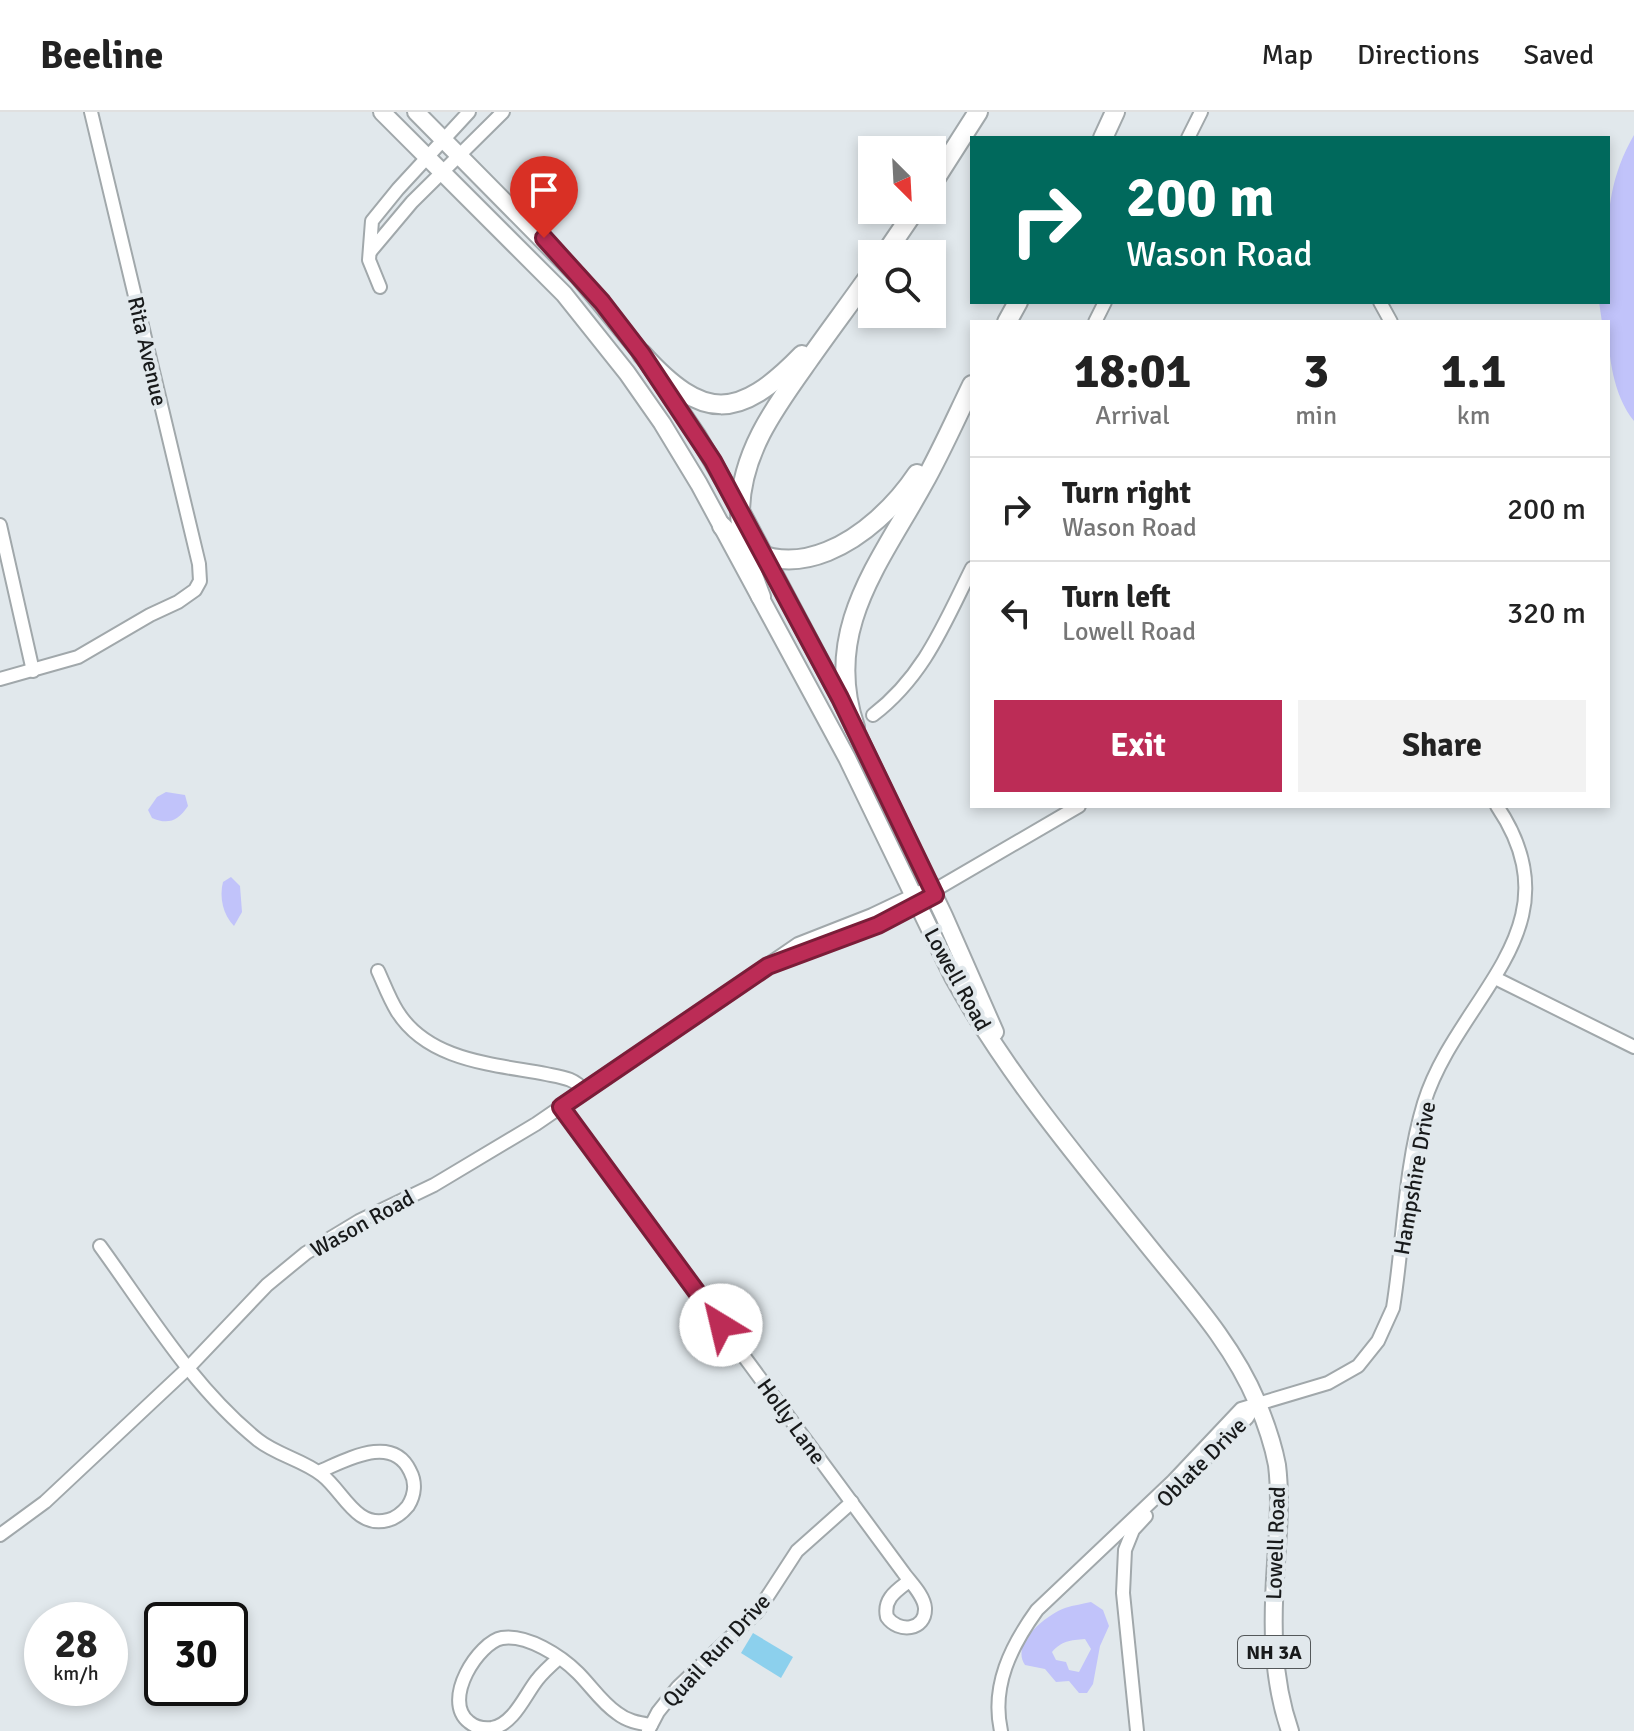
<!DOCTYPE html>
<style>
body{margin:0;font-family:Signika,sans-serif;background:#f2f2f2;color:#222;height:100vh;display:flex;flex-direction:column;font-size:30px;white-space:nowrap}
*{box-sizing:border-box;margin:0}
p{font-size:26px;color:#767676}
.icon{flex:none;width:44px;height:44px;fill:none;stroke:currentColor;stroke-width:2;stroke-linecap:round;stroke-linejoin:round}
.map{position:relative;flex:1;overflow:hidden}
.drawer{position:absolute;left:970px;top:208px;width:640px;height:488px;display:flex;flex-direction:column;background:#fff;border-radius:0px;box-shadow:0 4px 12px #0003}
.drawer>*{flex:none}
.top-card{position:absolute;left:970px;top:24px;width:640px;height:168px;border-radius:0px;box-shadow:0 4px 12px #0003;background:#00695c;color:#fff;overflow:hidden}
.needle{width:52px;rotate:156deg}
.controls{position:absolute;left:858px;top:24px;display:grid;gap:16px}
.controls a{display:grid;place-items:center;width:88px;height:88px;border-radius:0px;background:#fff;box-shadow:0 4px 12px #0003;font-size:40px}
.speed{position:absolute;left:24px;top:1490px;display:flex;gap:16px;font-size:40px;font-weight:700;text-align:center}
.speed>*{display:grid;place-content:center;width:104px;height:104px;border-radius:50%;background:#fff;box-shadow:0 4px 12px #0003;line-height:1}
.speed small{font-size:20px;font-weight:400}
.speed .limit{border:4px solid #111;border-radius:12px;background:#fff;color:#111}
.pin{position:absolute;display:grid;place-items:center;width:68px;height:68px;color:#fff;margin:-82px -34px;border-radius:50% 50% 50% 0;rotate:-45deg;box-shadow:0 0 8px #0007}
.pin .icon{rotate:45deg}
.me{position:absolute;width:88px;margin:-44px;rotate:324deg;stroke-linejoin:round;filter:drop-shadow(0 0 6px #0008)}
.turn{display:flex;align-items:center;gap:28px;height:168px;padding:0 24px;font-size:36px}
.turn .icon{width:104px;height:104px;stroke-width:2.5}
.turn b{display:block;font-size:56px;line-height:68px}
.eta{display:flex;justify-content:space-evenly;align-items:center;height:136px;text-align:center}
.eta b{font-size:48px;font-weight:700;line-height:56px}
.action{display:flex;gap:16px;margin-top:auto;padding:16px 24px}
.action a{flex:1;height:92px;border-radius:0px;background:#bc2c56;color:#fff;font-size:32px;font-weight:700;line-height:92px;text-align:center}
.action a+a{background:#f2f2f2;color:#222}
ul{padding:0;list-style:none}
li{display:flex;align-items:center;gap:24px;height:104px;padding:0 24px;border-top:2px solid #e0e0e0}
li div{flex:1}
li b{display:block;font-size:30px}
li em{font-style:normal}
header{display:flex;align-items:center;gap:48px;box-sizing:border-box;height:112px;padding:0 40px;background:#fff;border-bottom:2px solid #e0e0e0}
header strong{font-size:38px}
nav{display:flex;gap:44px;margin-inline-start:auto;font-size:28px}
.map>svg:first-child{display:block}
</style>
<header>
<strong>Beeline</strong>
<nav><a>Map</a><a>Directions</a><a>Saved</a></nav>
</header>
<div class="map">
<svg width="1634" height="1619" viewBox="0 0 1634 1619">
<rect width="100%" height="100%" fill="#e1e8ec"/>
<path fill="#8cd0ed" d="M753,1521L793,1545L781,1566L741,1541Z"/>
<g fill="#c1c3fa" fill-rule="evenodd">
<path d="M1634,23V309C1613,283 1608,243 1608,210H1602L1599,190H1608C1608,128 1601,80 1634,23Z"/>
<path d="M166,680L185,683L188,694C178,709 168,713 152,706L148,698L157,685Z"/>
<path d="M231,765L240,774L242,800L234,814C223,803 219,785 223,770Z"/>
<path d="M1091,1490L1103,1498L1109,1514L1100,1534L1093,1572L1087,1581H1079L1069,1569L1056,1570L1045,1557L1025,1553C1010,1532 1046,1503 1065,1496C1074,1493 1083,1492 1091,1490ZM1085,1527L1091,1537L1079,1560L1069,1558L1066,1550L1056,1548L1052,1540C1062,1529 1070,1528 1085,1527Z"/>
</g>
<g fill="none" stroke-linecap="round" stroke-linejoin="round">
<g stroke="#a1a8ab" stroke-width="16">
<g id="minor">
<path d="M1188,26L1201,0"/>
<path d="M370,140L412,90L503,0"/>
<path d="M380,175L369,148L372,109L398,77L469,0"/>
<path d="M1380,190L1391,210"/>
<path d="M1095,210L1105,190"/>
<path d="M0,413L33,559"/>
<path d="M0,567L78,545L150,503L178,490L195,478L200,469L199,452L91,0"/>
<path d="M873,603C924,564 944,512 972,456"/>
<path d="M778,850C812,838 922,802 940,775L1079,694"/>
<path d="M378,859C384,872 389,886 397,899C428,949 493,952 546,962C561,965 575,966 584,979"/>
<path d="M1495,866L1634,935"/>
<path d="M561,995L571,1010C682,1160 793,1310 903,1460C910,1470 924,1483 925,1496C926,1519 898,1521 887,1505C883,1487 896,1479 909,1469"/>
<path d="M100,1134C148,1200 193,1276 258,1328C277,1343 303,1348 322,1363C343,1379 356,1417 388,1408C396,1406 403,1400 408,1394C415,1383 416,1370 410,1359C392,1321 345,1349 318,1360"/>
<path d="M1180,1372L1247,1306L1257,1290"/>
<path d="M0,1423L45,1390L188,1256L267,1173L306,1141L359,1109L434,1073L536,1012L798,832L872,803L931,775H940"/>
<path d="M559,1546C551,1553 543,1560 537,1568C525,1583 514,1612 492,1616C484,1617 475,1615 469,1610C441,1588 479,1530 502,1526C527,1522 561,1544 578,1561C591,1574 602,1591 617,1601C627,1609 638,1611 651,1613"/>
<path d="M648,1619L658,1600L678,1575L758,1499L797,1439L852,1390"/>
<path d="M1001,1619C991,1574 1011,1534 1037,1498L1173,1369L1241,1297L1328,1271L1358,1254L1378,1229L1393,1196C1404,1128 1404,1057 1424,991C1458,883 1580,817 1497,694"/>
<path d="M1137,1619L1123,1481L1125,1438L1133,1418L1146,1404"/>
</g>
</g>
<g stroke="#a1a8ab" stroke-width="20">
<g id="major">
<path d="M382,0L564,182L627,261L662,311L699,372L847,646L953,865C1005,959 1075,1043 1142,1126C1183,1178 1231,1228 1257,1290C1265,1309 1273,1332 1277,1353C1281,1386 1278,1418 1276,1451C1272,1508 1271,1564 1290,1619"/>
<path d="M416,0L578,164L642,242L697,323L740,397L840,586L944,804L995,920"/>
</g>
</g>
<g stroke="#a1a8ab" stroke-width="22">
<g id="highway">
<path d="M1103,26L1115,0"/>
<path d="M932,72L978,0"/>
<path d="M885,142L915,98"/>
<path d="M1007,210L1018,190"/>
<path d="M642,242C703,309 738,309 802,243"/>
<path d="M722,414C785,488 875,425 917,362"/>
<path d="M761,485C750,457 740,427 740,397C742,339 776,294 808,249C829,219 851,190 872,160"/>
<path d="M855,615C822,519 879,452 923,372C941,340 956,306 972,273"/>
</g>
</g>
<use href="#minor" stroke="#fff" stroke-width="12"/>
<use href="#major" stroke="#fff" stroke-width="16"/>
<use href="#highway" stroke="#fff" stroke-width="18"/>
</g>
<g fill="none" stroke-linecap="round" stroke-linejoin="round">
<g stroke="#7a1d38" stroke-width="20">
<path id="route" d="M544,126L602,190L642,242L713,349L840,586L935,783L878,813L768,854L561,995L721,1213"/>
</g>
<use href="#route" stroke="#bc2c56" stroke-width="14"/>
</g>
<g text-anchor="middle" stroke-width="8" stroke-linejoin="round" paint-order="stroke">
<rect fill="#e1e8ec" stroke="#54585a" stroke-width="2" x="1238" y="1524" width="72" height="32" rx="6"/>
<g font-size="20" font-weight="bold" fill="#181a1b">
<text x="1274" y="1547">NH 3A</text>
</g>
<g font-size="22" fill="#181a1b" stroke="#e1e8ec">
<text transform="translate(148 239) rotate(77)" y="8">Rita Avenue</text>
<text transform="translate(958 867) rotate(61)" y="8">Lowell Road</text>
<text transform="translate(1414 1066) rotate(-80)" y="8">Hampshire Drive</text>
<text transform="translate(362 1111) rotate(-29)" y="8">Wason Road</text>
<text transform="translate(792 1309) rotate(54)" y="8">Holly Lane</text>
<text transform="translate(1201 1350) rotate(-45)" y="8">Oblate Drive</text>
<text transform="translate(1275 1431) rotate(-88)" y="8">Lowell Road</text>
<text transform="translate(716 1538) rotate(-47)" y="8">Quail Run Drive</text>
</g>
</g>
</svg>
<div class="controls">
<a><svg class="needle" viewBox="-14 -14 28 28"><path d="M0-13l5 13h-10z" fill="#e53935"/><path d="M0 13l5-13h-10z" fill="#767676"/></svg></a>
<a><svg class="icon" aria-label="search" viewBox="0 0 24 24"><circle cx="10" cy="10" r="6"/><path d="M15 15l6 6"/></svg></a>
</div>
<div class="speed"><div>28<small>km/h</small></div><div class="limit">30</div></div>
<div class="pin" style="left:544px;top:126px;background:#d93025"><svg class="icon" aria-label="arrive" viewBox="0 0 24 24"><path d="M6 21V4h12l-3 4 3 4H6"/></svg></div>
<svg class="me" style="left:721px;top:1213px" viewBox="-20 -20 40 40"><circle r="19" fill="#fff"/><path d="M0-13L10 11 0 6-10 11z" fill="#bc2c56"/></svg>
<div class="top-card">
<div class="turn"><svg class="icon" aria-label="right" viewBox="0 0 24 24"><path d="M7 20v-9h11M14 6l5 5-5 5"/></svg><div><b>200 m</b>Wason Road</div></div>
</div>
<section class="drawer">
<div class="eta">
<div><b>18:01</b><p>Arrival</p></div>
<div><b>3</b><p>min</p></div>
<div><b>1.1</b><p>km</p></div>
</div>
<ul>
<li><svg class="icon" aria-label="right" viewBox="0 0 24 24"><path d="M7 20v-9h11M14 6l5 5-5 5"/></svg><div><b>Turn right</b><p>Wason Road</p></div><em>200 m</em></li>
<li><svg class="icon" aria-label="left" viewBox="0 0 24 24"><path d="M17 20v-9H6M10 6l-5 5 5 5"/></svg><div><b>Turn left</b><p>Lowell Road</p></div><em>320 m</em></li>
</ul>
<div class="action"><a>Exit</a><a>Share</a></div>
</section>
</div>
